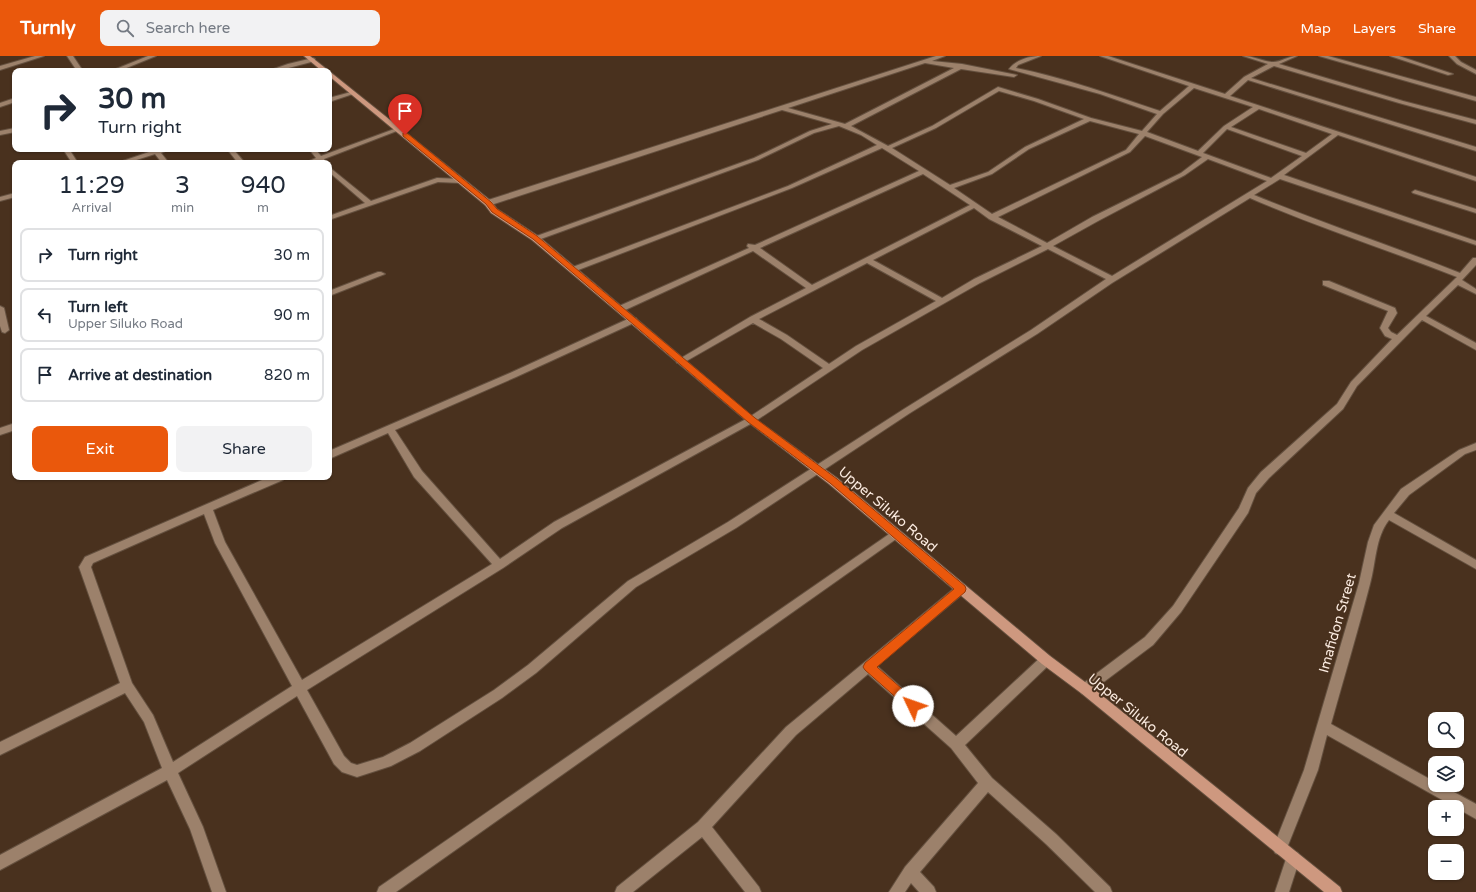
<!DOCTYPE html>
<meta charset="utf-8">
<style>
body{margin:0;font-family:"Varela Round",sans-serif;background:#f2f2f3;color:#1f2937;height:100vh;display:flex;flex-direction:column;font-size:15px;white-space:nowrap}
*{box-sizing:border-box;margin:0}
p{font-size:13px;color:#747a83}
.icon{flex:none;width:22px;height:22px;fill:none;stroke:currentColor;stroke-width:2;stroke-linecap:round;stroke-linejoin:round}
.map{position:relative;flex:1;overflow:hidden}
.details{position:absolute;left:12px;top:104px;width:320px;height:320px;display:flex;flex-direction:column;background:#fff;border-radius:8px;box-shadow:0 1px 3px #0004}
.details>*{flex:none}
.guide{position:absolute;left:12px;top:12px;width:320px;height:84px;border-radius:8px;box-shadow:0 1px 3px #0004;background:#fff;color:#1f2937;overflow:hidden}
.buttons{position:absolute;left:1428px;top:656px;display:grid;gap:8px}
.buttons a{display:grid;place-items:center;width:36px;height:36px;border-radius:8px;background:#fff;box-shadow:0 1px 3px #0004;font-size:20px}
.pin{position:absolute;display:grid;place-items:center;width:34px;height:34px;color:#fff;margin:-41px -17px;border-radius:50% 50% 50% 0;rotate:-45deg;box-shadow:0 0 4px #0007}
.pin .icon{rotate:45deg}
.me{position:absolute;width:44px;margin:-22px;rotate:312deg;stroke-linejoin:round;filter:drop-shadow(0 0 3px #0008)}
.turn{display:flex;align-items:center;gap:14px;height:84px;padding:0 20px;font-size:18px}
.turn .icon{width:52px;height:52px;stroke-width:2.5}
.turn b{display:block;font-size:28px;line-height:34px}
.eta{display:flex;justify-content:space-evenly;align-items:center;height:68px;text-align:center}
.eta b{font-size:24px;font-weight:600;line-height:28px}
.cta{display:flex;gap:8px;margin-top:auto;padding:8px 20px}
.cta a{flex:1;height:46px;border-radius:8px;background:#ea580c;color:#fff;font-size:16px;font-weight:600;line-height:46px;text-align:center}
.cta a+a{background:#f2f2f3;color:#1f2937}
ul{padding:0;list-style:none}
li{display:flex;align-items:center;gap:12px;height:54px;margin:0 8px 6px;padding:0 12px;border:2px solid #e0e1e3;border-radius:8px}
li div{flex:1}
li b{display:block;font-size:15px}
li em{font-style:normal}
header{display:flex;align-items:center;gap:24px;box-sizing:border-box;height:56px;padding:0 20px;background:#ea580c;color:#fff}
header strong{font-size:19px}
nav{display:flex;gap:22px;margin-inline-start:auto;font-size:14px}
.search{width:280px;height:36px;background:#f2f2f3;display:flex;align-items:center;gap:10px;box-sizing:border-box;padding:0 14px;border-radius:8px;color:#747a83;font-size:15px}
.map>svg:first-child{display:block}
</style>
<header>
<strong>Turnly</strong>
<div class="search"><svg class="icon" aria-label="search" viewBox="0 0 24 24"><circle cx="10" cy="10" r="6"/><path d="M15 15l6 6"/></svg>Search here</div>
<nav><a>Map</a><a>Layers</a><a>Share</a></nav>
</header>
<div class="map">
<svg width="1476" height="836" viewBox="0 0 1476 836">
<rect width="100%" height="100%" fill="#49311e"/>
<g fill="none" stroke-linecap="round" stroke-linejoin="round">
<g stroke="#64503f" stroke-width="2">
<g id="minor">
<path d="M35,0H44L0,14V10Z"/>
<path d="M67,0H73L83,15H77Z"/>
<path d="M148,0H156L119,15H111Z"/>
<path d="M936,0H945L932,5L962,8L1017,19L1014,21L961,13L851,70L888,90L932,70L998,31L1038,43L1091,62L1142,75L1157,58L1100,38L1009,13C1016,4 1029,0 1041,0L1018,9L1016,12C1065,22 1112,39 1160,55L1189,30L1100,0H1108L1225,38L1244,21L1268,8L1243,0C1254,0 1262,5 1272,6C1279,7 1288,0 1297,0L1279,8L1403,45L1476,64V68L1399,47L1274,10L1251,22L1476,91V95L1248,24L1230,40L1476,121V125L1338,79L1284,119L1476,185V189L1280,123L1254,139C1322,167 1392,190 1460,217L1473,202H1476V209L1462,224L1476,233V238L1458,229L1426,260L1476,287V294L1422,264L1357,330L1343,353L1269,422L1256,437L1248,457L1181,556L1153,589L1089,637L1085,639L1081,637L1079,633L1081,629L1145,581L1173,550L1239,452L1248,432L1261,416L1337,348L1351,326L1392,283L1385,280L1380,272L1388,255L1323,229V225H1329L1395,252L1397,257L1388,272L1391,276L1397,279L1457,221C1388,194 1317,171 1250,142L1112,227L1037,278L910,357L736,472L636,531L536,617L502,642L420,695L391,710L357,721L342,716L334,708L297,640L178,717L203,771L226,836H212L190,773L167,724L0,814V799L162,712L144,666L125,637L0,699V686L120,627L79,511L85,501L269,421H284L283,424L213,454L225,486L302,624L492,508L414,421L388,377L329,403V395L510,317L630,262H636L637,264L636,266L516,321L395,374L422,415L500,503L554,466L748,362L823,312L781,283L753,267L683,307H677L676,305L750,261L806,232L753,195L623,255H617L616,253L617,251L749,192L747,190L748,188L755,189L919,115L882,92L792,132L573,216H570V212L788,130L877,89L861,79L839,70L814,77L758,104L538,184H535L531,182L754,102L810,75L832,68L782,54L491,149H485V145ZM925,7L954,12L845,68L788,52ZM1194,32L1253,51L1224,70L1198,95L1147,76L1163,58ZM999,35L1034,45L1084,63L1025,91L988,116L950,129L892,92L936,72ZM1259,53L1332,78L1306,97L1231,71ZM1090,65L1139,78L1126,94L992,158L954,132L992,118L1029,93ZM1227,73L1302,100L1271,122L1203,97ZM1145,80L1202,101L1181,117L1092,161L1047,187L998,161L1130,96ZM1208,103L1267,125L1112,220L1053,190L1098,165L1185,119ZM923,118L970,149L812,229L760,192ZM974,152L989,163L1042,190L974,223L942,242L873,204ZM1048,193L1106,223L1031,274L904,353L728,466L628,525L528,609L494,634L410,687L383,701L357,709L351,707L344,700L307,634L503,512L562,472L754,366L862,294L980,227ZM867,207L936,245L856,290L829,308L787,279L759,263ZM204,458L215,487L292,630L173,706L153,659L132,627L91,511L93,507Z"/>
<path d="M1319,0H1328L1476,41V45Z"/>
<path d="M1390,0H1399L1453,18L1448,19Z"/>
<path d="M1449,0H1455L1461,6L1476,14V18L1457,8Z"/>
<path d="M313,2L315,3V5L277,15H268L288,8Z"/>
<path d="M351,36L356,37L329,46V42Z"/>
<path d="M15,42V46L0,51V47Z"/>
<path d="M15,72V76L0,79V75Z"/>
<path d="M397,72L402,73L324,103L326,107H320L318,105L305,107L316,102L309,93H315L321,100Z"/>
<path d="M63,93H69L78,107H72Z"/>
<path d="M151,93H169L161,97L169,107H162L155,98L127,107H117L152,95Z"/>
<path d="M227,93H233L245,107H238Z"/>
<path d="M329,111L371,145L437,122L461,123L464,125L461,127L438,126L329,164V160L365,147L329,116Z"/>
<path d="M1415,134L1476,153V157L1413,137L1412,136Z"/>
<path d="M15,137V141L0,145V141Z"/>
<path d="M378,216H381L385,218L329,240V235Z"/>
<path d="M0,250L4,252L9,274L5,277L2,276L0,270Z"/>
<path d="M15,367V374L0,379V372Z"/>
<path d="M1476,387V394L1465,398L1409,439L1394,457L1476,504V513L1389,464C1375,482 1376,507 1370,528C1358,575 1344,621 1331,668L1435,726V729H1441L1476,748V763L1327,679L1318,714L1285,797L1280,799L1275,797L1273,792L1304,714L1359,527L1368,486L1374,469L1401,433L1459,394Z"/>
<path d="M895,474L899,475L900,478L899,481L396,836H377L379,831Z"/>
<path d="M961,528L965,530L967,533L965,536L877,610L956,680L1042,600L1046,599L1050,600L1052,604L1050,608L965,689L992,722L1056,778L1110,831L1112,836H1095L1046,788L988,736L920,816L934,831L936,836H919L911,827L905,836H889L905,811L978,727L951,692L868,618L796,679L712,771L759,831L761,836H745L702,781L633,836H615L617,831L698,766L786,671L957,530Z"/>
<path d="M1293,795L1298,797L1300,802L1289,836H1275L1288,797Z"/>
</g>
</g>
<g stroke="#64503f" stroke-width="2">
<g id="major">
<path d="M304,0H310L329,15H322Z"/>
<path d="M329,15L491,145L497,153L538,180L754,362L837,422L1050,600L1089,629L1340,831L1342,836H1324L1081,637L1042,608L829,428L748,366L532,184L491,157L485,149L329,20Z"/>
</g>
</g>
<use href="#minor" fill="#9c816b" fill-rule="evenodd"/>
<use href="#major" fill="#ce987f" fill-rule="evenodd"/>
</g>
<path fill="#ea580c" stroke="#983908" d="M403,77H407L491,146L497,153L537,180L755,362L837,423L965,530L966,533L965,536L877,611L917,646L918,650L917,653L913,655L909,653L865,614L863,611L865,607L954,533L830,427L748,366L533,183L492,156L486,148L403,80Z"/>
<g text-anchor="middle" stroke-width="4" stroke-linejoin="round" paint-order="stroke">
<g font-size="14" fill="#fbebe0" stroke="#49311e">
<text transform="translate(888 453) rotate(40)" y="5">Upper Siluko Road</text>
<text transform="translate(1337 567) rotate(-74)" y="5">Imafidon Street</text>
<text transform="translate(1138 659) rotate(39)" y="5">Upper Siluko Road</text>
</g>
</g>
</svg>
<div class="buttons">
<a><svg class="icon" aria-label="search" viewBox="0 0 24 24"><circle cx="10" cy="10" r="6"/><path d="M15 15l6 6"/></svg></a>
<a><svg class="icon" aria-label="layers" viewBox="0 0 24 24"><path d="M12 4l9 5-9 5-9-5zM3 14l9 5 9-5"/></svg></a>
<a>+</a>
<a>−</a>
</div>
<div class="pin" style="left:405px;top:79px;background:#d93025"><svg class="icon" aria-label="arrive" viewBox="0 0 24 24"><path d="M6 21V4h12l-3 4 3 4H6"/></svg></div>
<svg class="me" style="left:913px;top:650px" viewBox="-20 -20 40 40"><circle r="19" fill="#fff"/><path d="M0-13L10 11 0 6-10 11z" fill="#ea580c"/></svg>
<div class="guide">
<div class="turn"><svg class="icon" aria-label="right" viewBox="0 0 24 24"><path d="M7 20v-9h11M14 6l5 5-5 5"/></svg><div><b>30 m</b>Turn right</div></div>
</div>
<section class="details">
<div class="eta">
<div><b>11:29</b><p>Arrival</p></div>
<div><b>3</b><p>min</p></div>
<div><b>940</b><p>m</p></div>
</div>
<ul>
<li><svg class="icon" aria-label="right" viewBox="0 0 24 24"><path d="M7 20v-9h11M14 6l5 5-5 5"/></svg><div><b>Turn right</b></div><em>30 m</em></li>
<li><svg class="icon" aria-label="left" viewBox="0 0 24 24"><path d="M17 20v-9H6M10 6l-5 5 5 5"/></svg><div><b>Turn left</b><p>Upper Siluko Road</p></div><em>90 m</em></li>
<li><svg class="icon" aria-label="arrive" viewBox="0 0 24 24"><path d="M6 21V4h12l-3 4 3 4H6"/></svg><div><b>Arrive at destination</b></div><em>820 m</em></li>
</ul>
<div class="cta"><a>Exit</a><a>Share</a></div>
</section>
</div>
